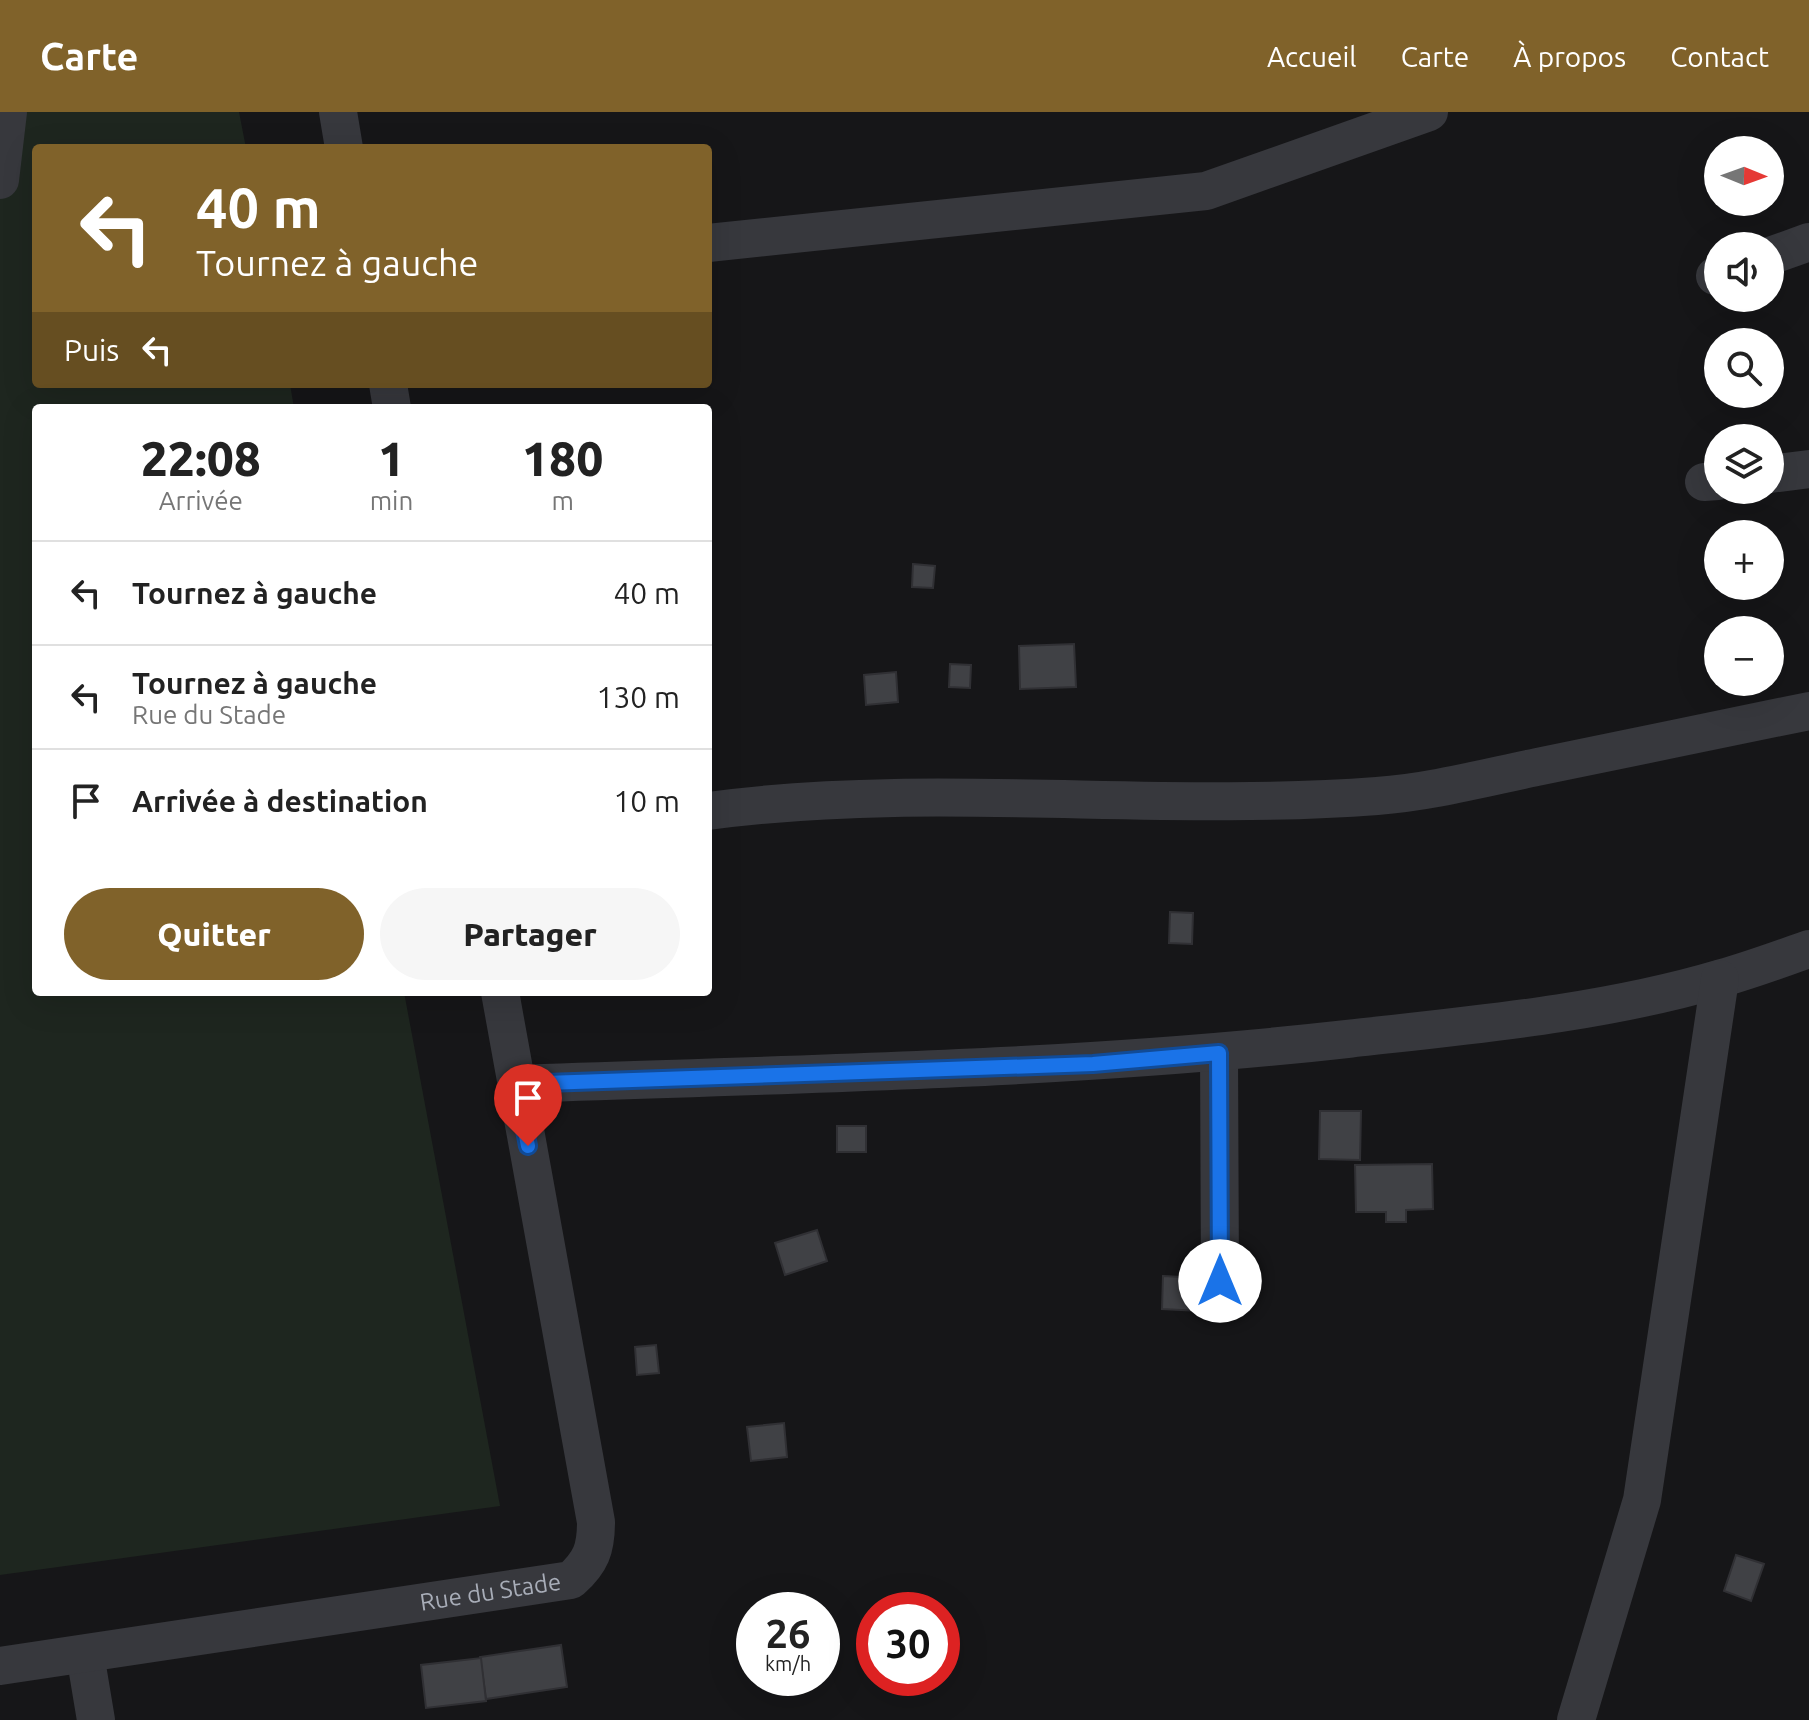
<!DOCTYPE html>
<html lang="fr">
<meta charset="utf-8">
<style>
body{margin:0;font-family:Ubuntu,sans-serif;background:#f6f6f6;color:#222;height:100vh;display:flex;flex-direction:column;font-size:30px;white-space:nowrap}
*{box-sizing:border-box;margin:0}
p{font-size:26px;color:#767676}
.icon{flex:none;width:44px;height:44px;fill:none;stroke:currentColor;stroke-width:2;stroke-linecap:round;stroke-linejoin:round}
.map{position:relative;flex:1;overflow:hidden}
.drawer{position:absolute;left:32px;top:292px;width:680px;height:592px;display:flex;flex-direction:column;background:#fff;border-radius:8px;box-shadow:0 8px 32px #0002}
.drawer>*{flex:none}
.hud{position:absolute;left:32px;top:32px;width:680px;height:244px;border-radius:8px;box-shadow:0 8px 32px #0002;background:#80622a;color:#fff;overflow:hidden}
.needle{width:52px;rotate:91deg}
.fabs{position:absolute;left:1704px;top:24px;display:grid;gap:16px}
.fabs a{display:grid;place-items:center;width:80px;height:80px;border-radius:50%;background:#fff;box-shadow:0 8px 32px #0002;font-size:40px}
.speed{position:absolute;left:736px;top:1480px;display:flex;gap:16px;font-size:40px;font-weight:700;text-align:center}
.speed>*{display:grid;place-content:center;width:104px;height:104px;border-radius:50%;background:#fff;box-shadow:0 8px 32px #0002;line-height:1}
.speed small{font-size:20px;font-weight:400}
.speed .limit{border:12px solid #d22;background:#fff;color:#111}
.pin{position:absolute;display:grid;place-items:center;width:68px;height:68px;color:#fff;margin:-82px -34px;border-radius:50% 50% 50% 0;rotate:-45deg;box-shadow:0 0 8px #0007}
.pin .icon{rotate:45deg}
.me{position:absolute;width:88px;margin:-44px;rotate:0deg;stroke-linejoin:round;filter:drop-shadow(0 0 6px #0008)}
.turn{display:flex;align-items:center;gap:28px;height:168px;padding:0 32px;font-size:36px}
.turn .icon{width:104px;height:104px;stroke-width:2.5}
.turn b{display:block;font-size:56px;line-height:68px}
.then{display:flex;align-items:center;height:76px;padding:0 32px;background:#0003;gap:16px;font-size:30px}
.eta{display:flex;justify-content:space-evenly;align-items:center;height:136px;text-align:center}
.eta b{font-size:48px;font-weight:800;line-height:56px}
.button{display:flex;gap:16px;margin-top:auto;padding:16px 32px}
.button a{flex:1;height:92px;border-radius:48px;background:#80622a;color:#fff;font-size:32px;font-weight:800;line-height:92px;text-align:center}
.button a+a{background:#f6f6f6;color:#222}
ul{padding:0;list-style:none}
li{display:flex;align-items:center;gap:24px;height:104px;padding:0 32px;border-top:2px solid #e0e0e0}
li div{flex:1}
li b{display:block;font-size:30px}
li em{font-style:normal}
header{display:flex;align-items:center;gap:48px;box-sizing:border-box;height:112px;padding:0 40px;background:#80622a;color:#fff}
header strong{font-size:38px}
nav{display:flex;gap:44px;margin-inline-start:auto;font-size:28px}
.map>svg:first-child{display:block}
</style>
<header>
<strong>Carte</strong>
<nav><a>Accueil</a><a>Carte</a><a>À propos</a><a>Contact</a></nav>
</header>
<div class="map">
<svg width="1809" height="1608" viewBox="0 0 1809 1608">
<rect width="100%" height="100%" fill="#161618"/>
<path fill="#1e261f" d="M0,0H239L246,36H36V272H290L294,296H36V880H404L500,1394L0,1463Z"/>
<g fill="#404145" stroke="#303034" stroke-width="2">
<path d="M913,452L935,454L933,476L912,475Z"/>
<path d="M1074,532L1076,575L1020,577L1019,534Z"/>
<path d="M950,552L971,553L970,576L949,575Z"/>
<path d="M896,560L898,590L866,593L864,563Z"/>
<path d="M1170,800L1193,801L1192,832L1169,831Z"/>
<path d="M1320,999H1361L1360,1048L1319,1047Z"/>
<rect x="837" y="1014" width="29" height="26"/>
<path d="M1432,1052L1433,1097L1406,1098V1110H1386V1100H1356L1355,1053Z"/>
<path d="M817,1118L827,1149L785,1163L775,1131Z"/>
<path d="M1163,1164L1201,1166L1200,1199L1162,1197Z"/>
<path d="M656,1233L659,1261L637,1263L635,1235Z"/>
<path d="M784,1311L787,1345L751,1349L747,1315Z"/>
<path d="M1736,1443L1764,1452L1751,1489L1724,1479Z"/>
<path d="M561,1533L567,1575L486,1587L480,1545Z"/>
<path d="M481,1546L486,1589L426,1596L421,1553Z"/>
</g>
<g fill="none" stroke-linecap="round" stroke-linejoin="round">
<g stroke="#37383d" stroke-width="38">
<path d="M338,0L344,36"/>
<path d="M0,68L8,0"/>
<path d="M708,131L1206,79L1429,0"/>
<path d="M1770,144L1809,130"/>
<path d="M1715,164L1718,163"/>
<path d="M388,272L392,296"/>
<path d="M1770,362L1809,357"/>
<path d="M1704,370L1718,369"/>
<path d="M708,699C930,669 1154,701 1377,684C1431,680 1484,666 1537,655C1628,636 1718,618 1809,599"/>
<path d="M1219,941L1220,1169"/>
<path d="M516,972C794,962 1071,958 1347,927C1471,913 1601,902 1722,866C1751,858 1780,847 1809,837"/>
<path d="M85,1542L96,1608"/>
<path id="s1" d="M0,1554L571,1468C591,1450 596,1437 596,1410L500,880"/>
<path d="M1576,1608L1642,1388L1720,867"/>
</g>
</g>
<g fill="none" stroke-linecap="round" stroke-linejoin="round">
<g stroke="#114b97" stroke-width="20">
<path id="route" d="M528,1034L516,972L1093,952L1219,941L1220,1169"/>
</g>
<use href="#route" stroke="#1a73e8" stroke-width="14"/>
</g>
<g text-anchor="middle" stroke-width="6" stroke-linejoin="round" paint-order="stroke">
<g font-size="24" fill="#a8adb8" stroke="#111113">
<text dy="8" stroke="none"><textPath href="#s1" startOffset="496">Rue du Stade</textPath></text>
</g>
</g>
</svg>
<div class="fabs">
<a><svg class="needle" viewBox="-14 -14 28 28"><path d="M0-13l5 13h-10z" fill="#e53935"/><path d="M0 13l5-13h-10z" fill="#767676"/></svg></a>
<a><svg class="icon" aria-label="sound" viewBox="0 0 24 24"><path d="M4 9h4l5-4v14l-5-4H4zM17 9q2 3 0 6"/></svg></a>
<a><svg class="icon" aria-label="search" viewBox="0 0 24 24"><circle cx="10" cy="10" r="6"/><path d="M15 15l6 6"/></svg></a>
<a><svg class="icon" aria-label="layers" viewBox="0 0 24 24"><path d="M12 4l9 5-9 5-9-5zM3 14l9 5 9-5"/></svg></a>
<a>+</a>
<a>−</a>
</div>
<div class="speed"><div>26<small>km/h</small></div><div class="limit">30</div></div>
<div class="pin" style="left:528px;top:1034px;background:#d93025"><svg class="icon" aria-label="arrive" viewBox="0 0 24 24"><path d="M6 21V4h12l-3 4 3 4H6"/></svg></div>
<svg class="me" style="left:1220px;top:1169px" viewBox="-20 -20 40 40"><circle r="19" fill="#fff"/><path d="M0-13L10 11 0 6-10 11z" fill="#1a73e8"/></svg>
<div class="hud">
<div class="turn"><svg class="icon" aria-label="left" viewBox="0 0 24 24"><path d="M17 20v-9H6M10 6l-5 5 5 5"/></svg><div><b>40 m</b>Tournez à gauche</div></div>
<div class="then">Puis<svg class="icon" aria-label="left" viewBox="0 0 24 24"><path d="M17 20v-9H6M10 6l-5 5 5 5"/></svg></div>
</div>
<section class="drawer">
<div class="eta">
<div><b>22:08</b><p>Arrivée</p></div>
<div><b>1</b><p>min</p></div>
<div><b>180</b><p>m</p></div>
</div>
<ul>
<li><svg class="icon" aria-label="left" viewBox="0 0 24 24"><path d="M17 20v-9H6M10 6l-5 5 5 5"/></svg><div><b>Tournez à gauche</b></div><em>40 m</em></li>
<li><svg class="icon" aria-label="left" viewBox="0 0 24 24"><path d="M17 20v-9H6M10 6l-5 5 5 5"/></svg><div><b>Tournez à gauche</b><p>Rue du Stade</p></div><em>130 m</em></li>
<li><svg class="icon" aria-label="arrive" viewBox="0 0 24 24"><path d="M6 21V4h12l-3 4 3 4H6"/></svg><div><b>Arrivée à destination</b></div><em>10 m</em></li>
</ul>
<div class="button"><a>Quitter</a><a>Partager</a></div>
</section>
</div>
